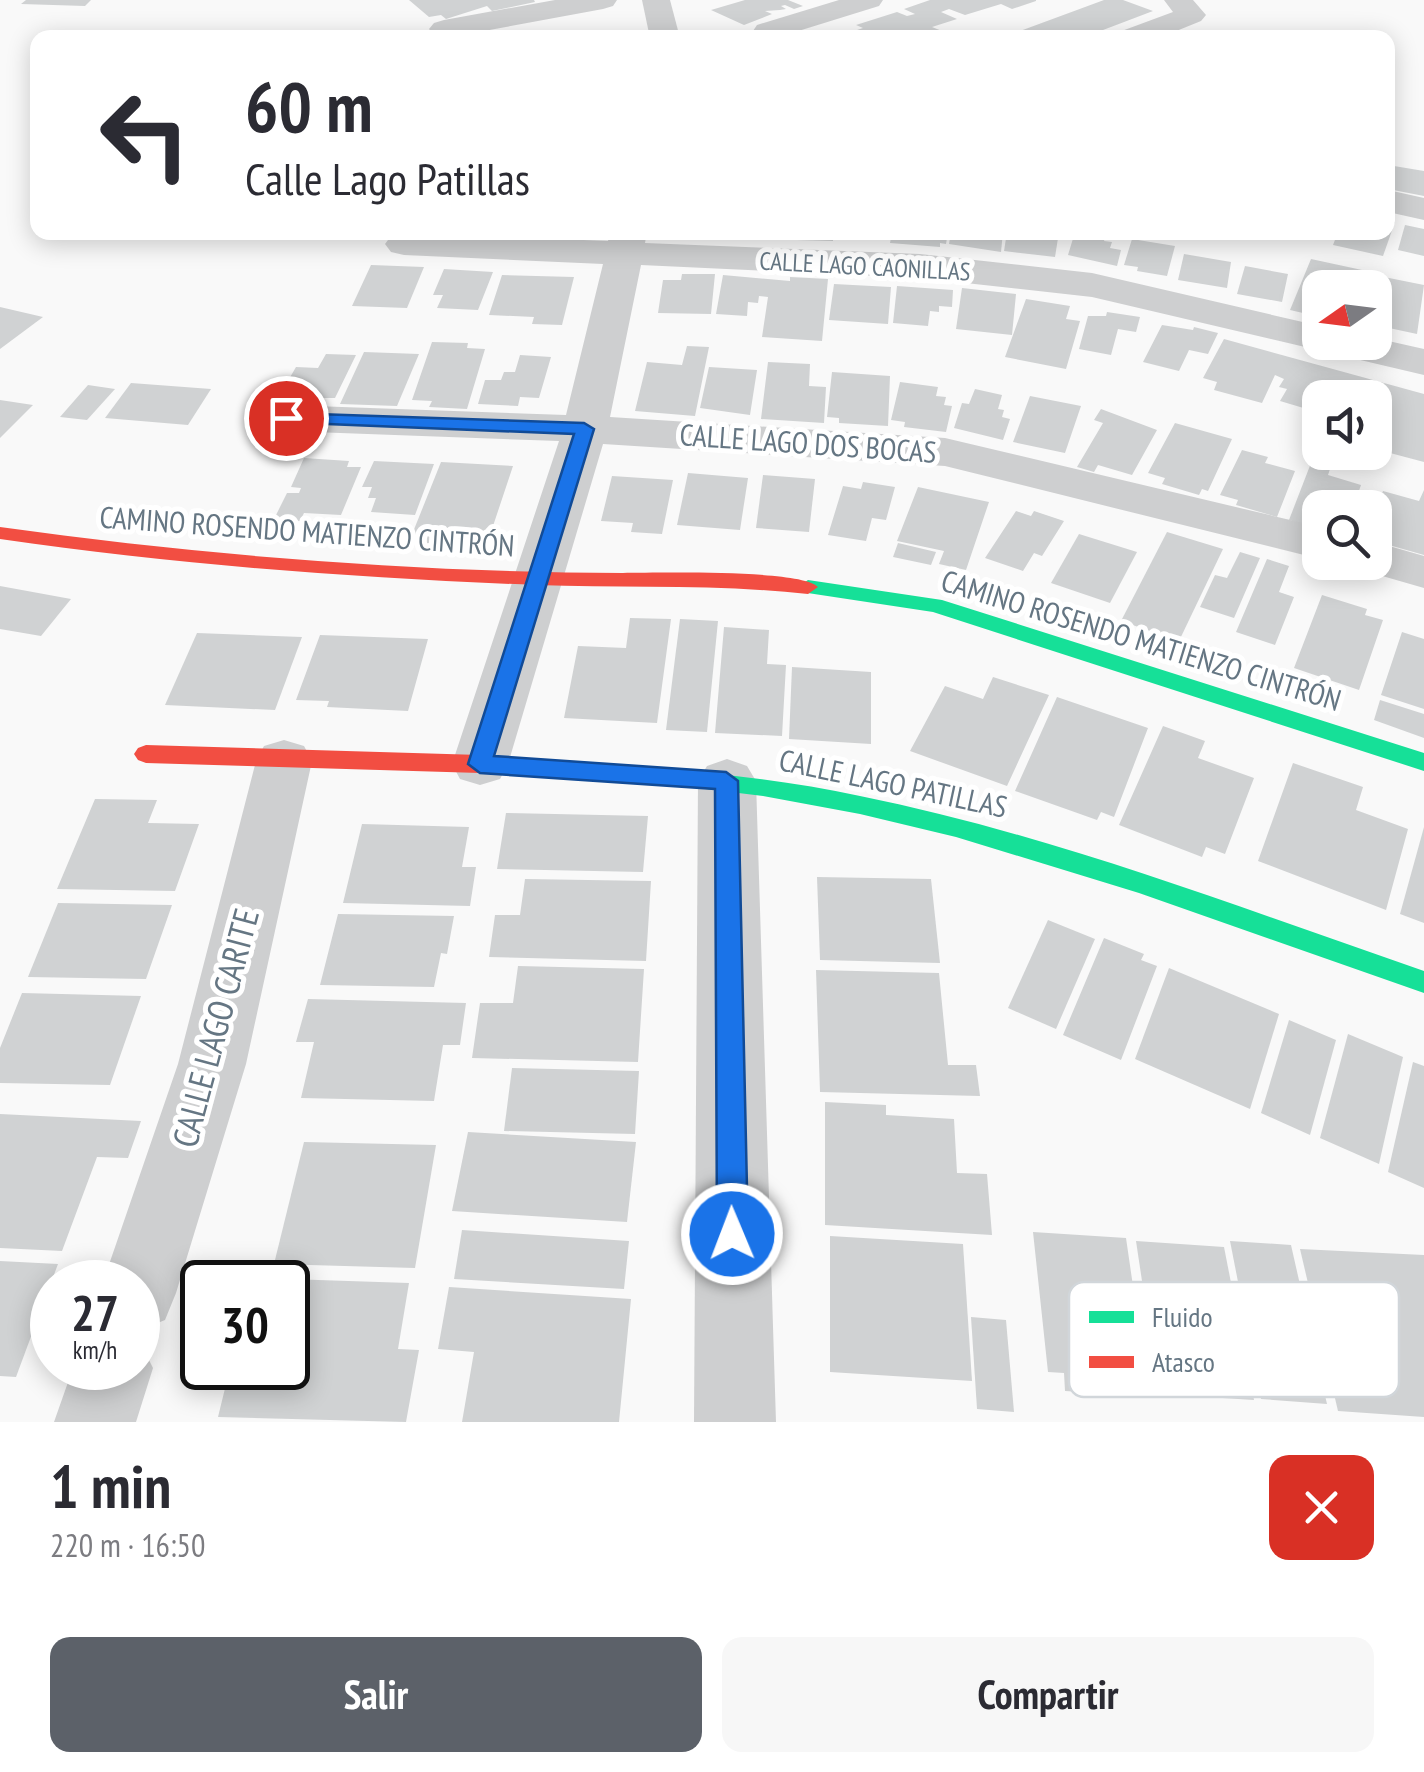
<!DOCTYPE html>
<html lang="es">
<meta charset="utf-8">
<style>
body{margin:0;font-family:"PT Sans Narrow",sans-serif;background:#f7f7f7;color:#2b2b33;height:100vh;display:flex;flex-direction:column;font-size:38px;white-space:nowrap}
*{box-sizing:border-box;margin:0}
p{font-size:32px;color:#7c7c81}
.icon{flex:none;width:55px;height:55px;fill:none;stroke:currentColor;stroke-width:2;stroke-linecap:round;stroke-linejoin:round}
.map{position:relative;height:1422px;overflow:hidden}
.side{display:flex;flex-direction:column;background:#fff;flex:1}
.side>*{flex:none}
.guide{position:absolute;left:30px;top:30px;width:1365px;height:210px;border-radius:20px;box-shadow:0 5px 25px #0003;background:#fff;color:#2b2b33;overflow:hidden}
.needle{width:65px;rotate:256deg}
.tools{position:absolute;left:1302px;top:270px;display:grid;gap:20px}
.tools a{display:grid;place-items:center;width:90px;height:90px;border-radius:20px;background:#fff;box-shadow:0 5px 25px #0003;font-size:50px}
.speed{position:absolute;left:30px;top:1260px;display:flex;gap:20px;font-size:50px;font-weight:700;text-align:center}
.speed>*{display:grid;place-content:center;width:130px;height:130px;border-radius:50%;background:#fff;box-shadow:0 5px 25px #0003;line-height:1}
.speed small{font-size:25px;font-weight:400}
.speed .limit{border:5px solid #111;border-radius:15px;background:#fff;color:#111}
.pin{position:absolute;display:grid;place-items:center;width:85px;height:85px;color:#fff;margin:-42px;border:5px solid #fff;border-radius:50%;box-shadow:0 2px 10px #0007}
.me{position:absolute;width:110px;margin:-55px;rotate:359deg;stroke-linejoin:round;filter:drop-shadow(0 0 8px #0008)}
.turn{display:flex;align-items:center;gap:35px;height:210px;padding:0 50px;font-size:45px}
.turn .icon{width:130px;height:130px;stroke-width:2.5}
.turn b{display:block;font-size:70px;line-height:85px}
.round{display:grid;place-items:center;flex:none;width:105px;height:105px;border-radius:20px;background:#f7f7f7}
.overview{display:flex;align-items:center;justify-content:space-between;height:170px;padding:0 50px}
h1{font-size:60px;font-weight:800;line-height:75px}
.cta{display:flex;gap:20px;margin-top:auto;padding:20px 50px}
.cta a{flex:1;height:115px;border-radius:20px;background:#5c6169;color:#fff;font-size:40px;font-weight:800;line-height:115px;text-align:center}
.cta a+a{background:#f7f7f7;color:#2b2b33}
.map>svg:first-child{display:block}
</style>
<div class="map">
<svg width="1424" height="1422" viewBox="0 0 1424 1422">
<rect width="100%" height="100%" fill="#f9f9f9"/>
<g fill="#d0d2d3">
<path d="M26,0H91L85,6L21,4Z"/>
<path d="M409,0H534L535,2L492,11L487,6L446,19L441,15L429,17Z"/>
<path d="M745,0H788L803,6L794,9L785,5L781,6L786,9L780,10L765,11L772,14L744,25L711,10Z"/>
<path d="M930,0H1036V1L1012,9L1001,4L965,15L949,9L941,12L957,19L932,27L947,33L934,38H852L845,34L863,28L856,25L897,12L907,16L915,14L904,9Z"/>
<path d="M1104,0H1123L1153,11L1082,38L1060,33L1048,38H1001Z"/>
<path d="M1388,165L1424,171V196L1388,189Z"/>
<path d="M1388,220L1395,222L1383,256L1333,245L1338,232H1388Z"/>
<path d="M1405,225L1424,229V256L1398,250Z"/>
<path d="M797,232H833V241L796,240Z"/>
<path d="M892,232H948L946,244L940,243V247L890,243Z"/>
<path d="M951,232H1003L1001,252L949,244Z"/>
<path d="M1007,232H1059L1055,257L1004,251Z"/>
<path d="M1075,232H1107L1104,241L1112,242L1110,248L1121,250L1117,266L1068,255Z"/>
<path d="M1132,239L1175,246L1167,276L1137,271L1138,267L1124,265Z"/>
<path d="M1184,254L1231,262L1227,288L1178,280Z"/>
<path d="M1311,259L1362,270L1355,288H1320V317L1290,310Z"/>
<path d="M371,265L424,267L407,308L352,306Z"/>
<path d="M1245,266L1288,274L1282,302L1237,294Z"/>
<path d="M444,269L493,272L478,310L437,308L443,295H433Z"/>
<path d="M682,274H715L711,314L658,313L663,280H681Z"/>
<path d="M502,275L574,277L562,325L532,324L534,317L489,315Z"/>
<path d="M723,275L790,281V277L828,279L822,341L762,337L768,297L759,296L758,303L748,302L747,316L716,314Z"/>
<path d="M1374,275L1424,285L1417,334L1375,325V288H1370Z"/>
<path d="M834,284L891,287L888,324L829,320Z"/>
<path d="M897,286L953,290L952,307L939,306V312L930,311L928,326L893,323Z"/>
<path d="M962,288L1016,294L1012,335L956,329Z"/>
<path d="M1026,299L1070,306L1066,319L1080,321L1066,369L1005,357Z"/>
<path d="M0,307L43,317L0,349Z"/>
<path d="M1107,312L1140,317L1136,332L1118,329L1111,355L1079,349L1088,316H1106Z"/>
<path d="M1162,325L1193,330L1194,327L1218,333L1208,354L1189,350L1179,371L1143,362Z"/>
<path d="M1224,339L1424,394V462L1375,449V398H1320L1317,412L1280,401L1287,389L1279,387L1284,379L1275,375L1262,403L1214,390L1217,382L1203,378Z"/>
<path d="M432,342L468,343L467,348L485,349L467,409L429,407L432,401L412,400Z"/>
<path d="M687,346L709,347L695,416L635,411L647,362L682,365Z"/>
<path d="M364,352L419,354L397,406L340,404Z"/>
<path d="M326,354L356,355L335,398H318L315,402L277,400L296,367L318,368Z"/>
<path d="M520,355L551,357L539,398L520,397L518,406L478,404L485,380H501L504,372H515Z"/>
<path d="M768,362L810,364L809,386L826,387L824,423L761,419Z"/>
<path d="M709,367L757,370L750,415L700,408Z"/>
<path d="M832,372L890,376L888,426L839,423V418L827,417Z"/>
<path d="M900,382L938,387L936,396L946,397L944,405L952,406L946,432L904,427L905,422L891,420Z"/>
<path d="M131,383L211,389L188,425L105,418Z"/>
<path d="M88,385L115,389L87,420L60,417Z"/>
<path d="M975,389L1002,395L998,409L1004,410L1002,417L1010,419L1003,440L954,428L962,403L969,404Z"/>
<path d="M1030,396L1081,406L1065,453L1013,442Z"/>
<path d="M0,400L33,405L0,438Z"/>
<path d="M1101,409L1157,430L1132,475L1098,465L1094,472L1077,467L1103,423L1094,420Z"/>
<path d="M1175,423L1232,439L1208,491L1202,489L1199,495L1162,484L1165,478L1148,473Z"/>
<path d="M1242,450L1268,457L1265,463L1295,471L1277,517L1236,505L1238,500L1220,495Z"/>
<path d="M304,458L349,461L347,467H361L341,515L304,513L300,521L274,519L287,493H299L301,488L291,487Z"/>
<path d="M374,461L434,464L415,515L371,512L376,498H368L372,487H362Z"/>
<path d="M441,462L513,466L486,547L409,542Z"/>
<path d="M1311,463L1330,469L1328,475L1361,485L1353,508H1320V529L1289,520Z"/>
<path d="M688,473L748,478L740,530L677,525Z"/>
<path d="M763,475L815,479L809,532L756,528Z"/>
<path d="M612,476L673,480L662,534L631,532L633,523L601,521Z"/>
<path d="M863,482L895,487L886,520L872,518L866,541L828,535L843,486L861,489Z"/>
<path d="M918,487L989,502L966,570L939,564L944,551L897,541Z"/>
<path d="M1424,490V555L1375,541V513L1383,491L1419,501Z"/>
<path d="M1016,511L1031,516L1034,511L1064,521L1042,556L1034,553L1023,571L985,558Z"/>
<path d="M1167,532L1223,549L1179,641L1121,621Z"/>
<path d="M1079,534L1137,552L1110,603L1051,583Z"/>
<path d="M898,543L936,552L931,565L893,557Z"/>
<path d="M1240,552L1260,558L1234,618L1200,607L1215,575L1227,578Z"/>
<path d="M1267,559L1289,566L1279,592L1294,597L1275,645L1236,632Z"/>
<path d="M0,586L71,599L41,636L0,629Z"/>
<path d="M1322,595L1367,609L1365,615L1383,620L1359,690L1294,668Z"/>
<path d="M630,618L671,619L657,723L564,718L578,646L626,648Z"/>
<path d="M680,619L718,621L707,732L666,730Z"/>
<path d="M724,627L769,630L767,664L786,665L782,736L715,733Z"/>
<path d="M1402,632L1424,639V709L1381,695Z"/>
<path d="M197,633L302,637L275,710L165,705Z"/>
<path d="M320,635L428,639L408,711L327,707L329,701L296,700Z"/>
<path d="M792,667L871,672V744L789,739Z"/>
<path d="M993,677L1049,695L1007,786L910,751L945,686L983,699Z"/>
<path d="M1057,697L1148,728L1114,817L1101,812L1097,820L1015,791Z"/>
<path d="M1380,700L1424,714V738L1374,720Z"/>
<path d="M1163,726L1205,741L1198,758L1254,778L1225,854L1206,847L1202,857L1119,825Z"/>
<path d="M1293,763L1363,787L1356,810L1408,829L1386,910L1258,861Z"/>
<path d="M95,799L157,800L148,823L199,824L175,891L57,889Z"/>
<path d="M506,813L648,816L643,872L497,869Z"/>
<path d="M362,824L469,827L462,867H476L470,906L343,903Z"/>
<path d="M1424,827V923L1400,914Z"/>
<path d="M817,877L931,879L940,963L820,960Z"/>
<path d="M525,879L651,881L646,961L489,957L495,915H520Z"/>
<path d="M58,903L172,905L146,979L28,977Z"/>
<path d="M338,914L454,916L447,954L441,953L434,987L320,985Z"/>
<path d="M1048,920L1095,939L1056,1029L1008,1008Z"/>
<path d="M1104,938L1144,954L1141,960L1157,966L1121,1060L1063,1035Z"/>
<path d="M518,966L644,969L638,1062L472,1058L480,1003H513Z"/>
<path d="M1169,968L1279,1014L1250,1109L1135,1059Z"/>
<path d="M816,970L939,973L948,1065H976L980,1096L820,1092Z"/>
<path d="M22,993L141,996L110,1085L0,1083V1048Z"/>
<path d="M308,999L466,1003L460,1045H443L434,1101L301,1098L314,1042H296Z"/>
<path d="M1289,1020L1336,1040L1310,1135L1261,1113Z"/>
<path d="M1348,1034L1403,1057L1379,1164L1320,1138Z"/>
<path d="M1413,1062L1424,1066V1188L1388,1172Z"/>
<path d="M512,1068L639,1071L635,1134L504,1131Z"/>
<path d="M825,1102L886,1105V1115L954,1119L957,1173L987,1174L992,1235L825,1225Z"/>
<path d="M0,1114L141,1121L128,1158L97,1157L62,1251L0,1248Z"/>
<path d="M468,1132L636,1142L627,1222L452,1211Z"/>
<path d="M304,1142L436,1145L415,1268L274,1264Z"/>
<path d="M462,1230L629,1241L624,1289L454,1279Z"/>
<path d="M1033,1232L1126,1238L1149,1396L1065,1391L1064,1373L1048,1372Z"/>
<path d="M830,1236L963,1244L972,1381L830,1372Z"/>
<path d="M1136,1241L1224,1247L1254,1400L1159,1394Z"/>
<path d="M1230,1241L1291,1245L1327,1404L1261,1399Z"/>
<path d="M1300,1249L1424,1255V1417L1338,1411Z"/>
<path d="M0,1261L58,1264L16,1377L0,1376Z"/>
<path d="M288,1279L409,1283L398,1349L419,1350L406,1422L218,1417L230,1368H288Z"/>
<path d="M449,1287L631,1299L619,1422H462L474,1352L438,1349Z"/>
<path d="M971,1317L1006,1320L1014,1412L977,1409Z"/>
</g>
<g fill="none" stroke-linecap="round" stroke-linejoin="round">
<g fill="#cecfd0" fill-rule="evenodd">
<path d="M555,0H617L613,6L603,9L446,38L434,35L429,29L434,23L444,20Z"/>
<path d="M642,0H670L680,38H650Z"/>
<path d="M839,0H883L879,6L779,37H757L753,31L757,25Z"/>
<path d="M1164,0H1193L1206,15L1201,21L1159,38H1115L1119,32L1173,12Z"/>
<path d="M1388,190L1424,198V220L1388,212Z"/>
<path d="M610,232H647L645,243L920,254L1092,273L1320,326V342H1375V338L1424,349V375L1092,297L920,278L641,265L610,417L945,438L1320,527V559L945,466L603,444L508,764L500,779L480,785L460,779L452,764L559,441L286,431L270,427L264,418L270,409L286,405L566,415L603,264L404,255L391,252L385,244L391,236L404,233L608,241Z"/>
<path d="M1375,542L1424,556V588L1358,569L1353,562H1375Z"/>
<path d="M284,740L304,746L312,761L246,1064L176,1293L165,1320L138,1331V1282H103L178,1064L256,761L264,746Z"/>
<path d="M727,759L747,766L756,781L776,1422H694L698,781L707,766Z"/>
<path d="M138,1338L153,1368L136,1422H54L73,1368H138Z"/>
</g>
<g fill="#16e098" fill-rule="evenodd">
<path d="M808,580L942,600L1424,753V771L933,612L801,592L798,587Z"/>
<path d="M665,768C730,775 795,782 860,796C1053,835 1238,907 1424,971V993L1139,893L956,837L860,814L763,796L657,783L653,777L657,771Z"/>
</g>
<g fill="#f24e42" fill-rule="evenodd">
<path d="M0,527C206,556 415,572 623,573C655,573 802,569 818,587L808,594C717,584 627,588 536,585C356,578 178,565 0,539Z"/>
<path d="M146,745L480,755L665,768L673,771L677,777L673,783L665,786L480,773L146,763L138,760L134,754L138,748Z"/>
</g>
</g>
<path fill="#1a73e8" stroke="#114b97" stroke-width="2.5" d="M286,413L584,423L594,429L494,756L726,772L738,781L748,1234L743,1244L732,1248L721,1244L717,1234L715,789L480,773L468,764L574,434L279,422V414Z"/>
<g text-anchor="middle" stroke-width="10" stroke-linejoin="round" paint-order="stroke">
<g font-size="25" fill="#657683" stroke="#fff">
<text transform="translate(865 266) rotate(3)" y="9">CALLE LAGO CAONILLAS</text>
</g>
<g font-size="30" fill="#657683" stroke="#fff">
<text transform="translate(808 444) rotate(4)" y="10">CALLE LAGO DOS BOCAS</text>
<text transform="translate(307 532) rotate(4)" y="10">CAMINO ROSENDO MATIENZO CINTRÓN</text>
<text transform="translate(1141 641) rotate(17)" y="10">CAMINO ROSENDO MATIENZO CINTRÓN</text>
<text transform="translate(893 784) rotate(12)" y="10">CALLE LAGO PATILLAS</text>
</g>
<g font-size="35" fill="#657683" stroke="#fff">
<text transform="translate(216 1028) rotate(-75)" y="12">CALLE LAGO CARITE</text>
</g>
</g>
<rect x="1069" y="1282" width="330" height="115" rx="15" fill="#fff" stroke="#d1d6da" stroke-width="2.5"/>
<rect x="1089" y="1311" width="45" height="12" fill="#16e098"/>
<rect x="1089" y="1356" width="45" height="12" fill="#f24e42"/>
<g font-size="28" fill="#657683">
<text x="1152" y="1327">Fluido</text>
<text x="1152" y="1372">Atasco</text>
</g>
</svg>
<div class="tools">
<a><svg class="needle" viewBox="-14 -14 28 28"><path d="M0-13l5 13h-10z" fill="#e53935"/><path d="M0 13l5-13h-10z" fill="#7c7c81"/></svg></a>
<a><svg class="icon" aria-label="sound" viewBox="0 0 24 24"><path d="M4 9h4l5-4v14l-5-4H4zM17 9q2 3 0 6"/></svg></a>
<a><svg class="icon" aria-label="search" viewBox="0 0 24 24"><circle cx="10" cy="10" r="6"/><path d="M15 15l6 6"/></svg></a>
</div>
<div class="speed"><div>27<small>km/h</small></div><div class="limit">30</div></div>
<div class="pin" style="left:286px;top:418px;background:#d93025"><svg class="icon" aria-label="arrive" viewBox="0 0 24 24"><path d="M6 21V4h12l-3 4 3 4H6"/></svg></div>
<svg class="me" style="left:732px;top:1234px" viewBox="-20 -20 40 40"><circle r="17" fill="#1a73e8" stroke="#fff" stroke-width="3"/><path d="M0-11L8 9 0 5-8 9z" fill="#fff"/></svg>
<div class="guide">
<div class="turn"><svg class="icon" aria-label="left" viewBox="0 0 24 24"><path d="M17 20v-9H6M10 6l-5 5 5 5"/></svg><div><b>60 m</b>Calle Lago Patillas</div></div>
</div>
</div>
<section class="side">
<div class="overview"><div><h1>1 min</h1><p>220 m · 16:50</p></div><a class="round" style="background:#d93025;color:#fff"><svg class="icon" aria-label="close" viewBox="0 0 24 24"><path d="M6 6l12 12M18 6L6 18"/></svg></a></div>
<div class="cta"><a>Salir</a><a>Compartir</a></div>
</section>
